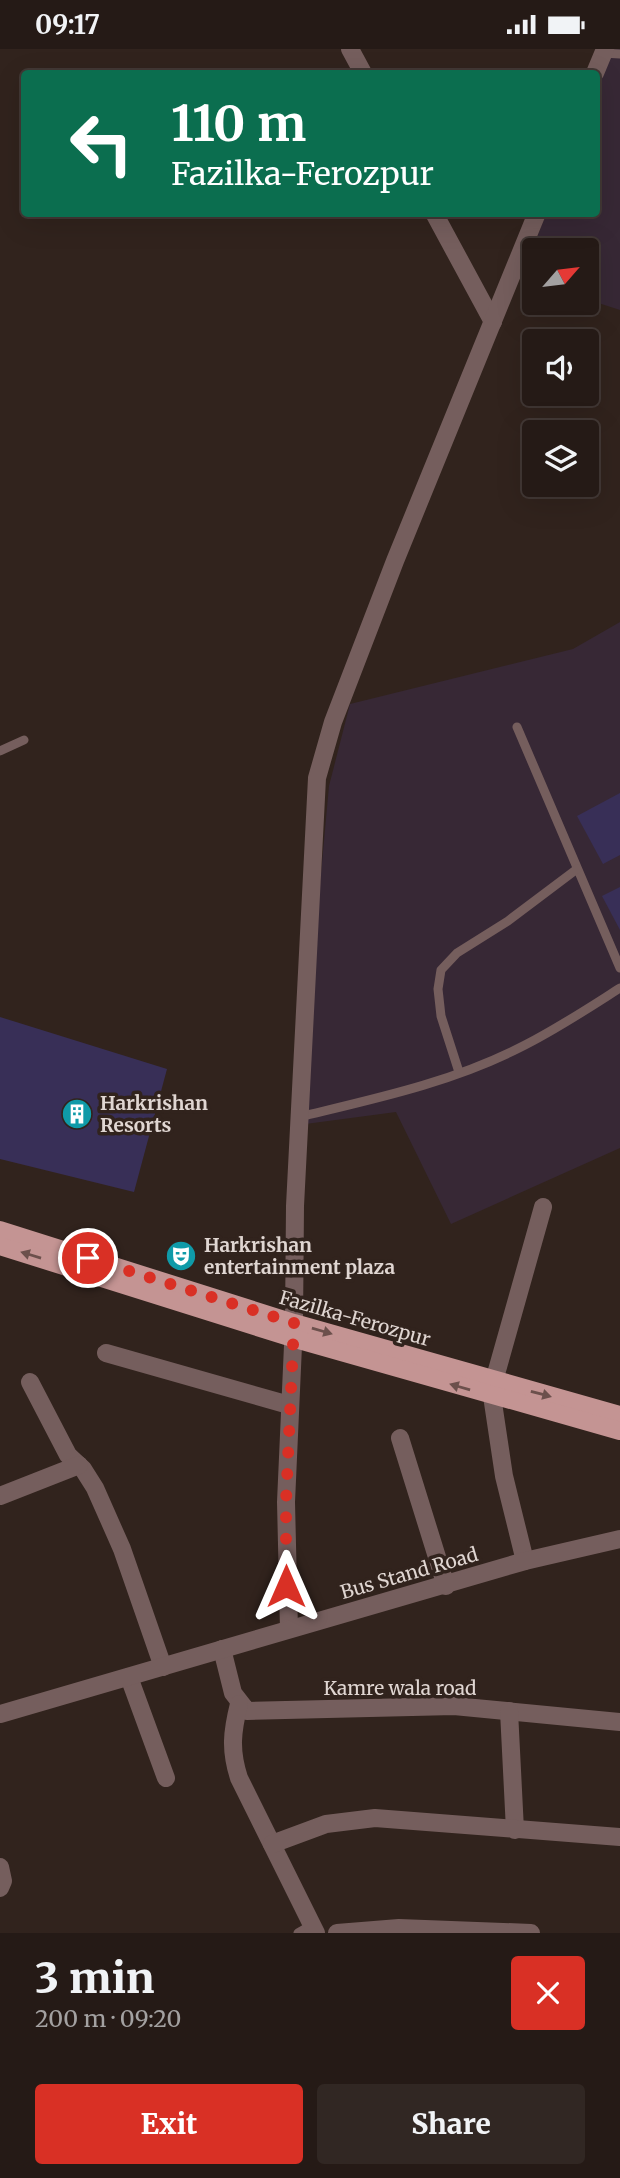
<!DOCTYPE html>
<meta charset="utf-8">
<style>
body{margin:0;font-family:Merriweather,serif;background:#312723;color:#f1f3f6;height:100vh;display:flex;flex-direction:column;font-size:26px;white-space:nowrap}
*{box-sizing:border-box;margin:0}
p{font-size:23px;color:#a3a1a1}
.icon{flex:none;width:38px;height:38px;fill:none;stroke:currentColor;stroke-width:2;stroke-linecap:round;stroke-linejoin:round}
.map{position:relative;height:1884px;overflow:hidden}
.drawer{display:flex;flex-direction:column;background:#251a16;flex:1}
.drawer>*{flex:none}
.top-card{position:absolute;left:21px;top:21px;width:579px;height:147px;border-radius:7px;box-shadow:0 7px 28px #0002,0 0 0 2px #423835;background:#0b6e4f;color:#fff;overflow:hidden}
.needle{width:46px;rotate:62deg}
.controls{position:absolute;left:522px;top:189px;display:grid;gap:14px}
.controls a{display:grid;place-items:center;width:77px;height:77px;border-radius:7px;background:#251a16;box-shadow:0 7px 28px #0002,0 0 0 2px #423835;font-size:35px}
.pin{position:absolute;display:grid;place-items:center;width:60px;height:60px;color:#fff;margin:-30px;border:4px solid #fff;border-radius:50%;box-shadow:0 2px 7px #0007}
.me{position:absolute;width:77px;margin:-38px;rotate:0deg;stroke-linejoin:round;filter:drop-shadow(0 0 5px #0008)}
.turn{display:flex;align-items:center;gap:24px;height:147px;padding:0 35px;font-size:32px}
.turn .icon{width:91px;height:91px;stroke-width:2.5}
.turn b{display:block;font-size:49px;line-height:60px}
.round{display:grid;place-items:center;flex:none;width:74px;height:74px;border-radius:7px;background:#312723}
.headline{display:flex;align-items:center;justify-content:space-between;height:119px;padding:0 35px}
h1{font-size:42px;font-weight:800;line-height:52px}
.primary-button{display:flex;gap:14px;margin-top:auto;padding:14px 35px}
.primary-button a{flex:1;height:80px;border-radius:7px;background:#d93025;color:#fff;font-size:28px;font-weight:800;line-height:80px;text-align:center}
.primary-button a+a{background:#312723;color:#f1f3f6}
.status{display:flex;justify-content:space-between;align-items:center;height:49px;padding:0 35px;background:#251a16;direction:ltr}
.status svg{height:19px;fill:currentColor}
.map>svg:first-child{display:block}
</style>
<div class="status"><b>09:17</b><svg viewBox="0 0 49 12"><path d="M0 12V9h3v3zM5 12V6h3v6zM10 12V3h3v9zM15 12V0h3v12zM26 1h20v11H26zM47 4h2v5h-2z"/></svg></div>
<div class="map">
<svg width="620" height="1884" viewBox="0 0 620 1884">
<rect width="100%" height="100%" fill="#31231d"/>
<g fill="#372835">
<path d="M612,0H620V261L586,250V201H534V233L521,229L546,165L597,164V38Z"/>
<path d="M620,573V1099L451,1175L396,1063L298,1076L329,737L350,655L573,600Z"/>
</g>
<g fill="#382f57">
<path d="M620,744V806L603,815L577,767Z"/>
<path d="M620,838V881L602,847Z"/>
<path d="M0,968L167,1020L134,1143L0,1110Z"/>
</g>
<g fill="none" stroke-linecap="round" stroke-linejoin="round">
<g stroke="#755e5d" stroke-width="9">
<path d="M603,4L620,5"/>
<path d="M517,678L620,919"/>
<path d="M0,702L24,691"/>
<path d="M459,1023L441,967L438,940L441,921L457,904L508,872L577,820"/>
<path d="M299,1068C373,1050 450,1034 519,999C554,982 587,960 620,939"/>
<path d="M298,1884L312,1876"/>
</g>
<g stroke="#755e5d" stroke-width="18">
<path d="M350,0L363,24"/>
<path d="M595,24L605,0"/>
<path d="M434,164L493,273"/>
<path d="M106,1304L289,1356"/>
<path d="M494,1332L543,1158"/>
<path d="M30,1333L68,1406L83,1420L95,1439L122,1500L163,1618"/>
<path d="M492,1347L504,1427L525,1512"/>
<path d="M400,1389L446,1537"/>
<path d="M0,1447L79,1416"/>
<path d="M289,1580L286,1453L294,1274L295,1157L317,729L333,673L395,512L537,164"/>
<path d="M222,1600L233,1644L247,1662L454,1657L620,1673"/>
<path d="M129,1628L166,1729"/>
<path d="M239,1655C232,1683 230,1701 239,1729L316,1884"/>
<path d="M509,1662L515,1781"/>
<path d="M0,1665L525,1512L620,1490"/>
<path d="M272,1795L326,1775L375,1769L620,1788"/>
<path d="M0,1818L3,1832L0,1839"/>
<path d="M337,1884L399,1879L531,1884"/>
</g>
<g stroke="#c49493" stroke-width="18">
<path d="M0,1181L294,1274L620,1366"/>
<path d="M0,1197L292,1289L620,1382"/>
</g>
</g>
<defs><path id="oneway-solid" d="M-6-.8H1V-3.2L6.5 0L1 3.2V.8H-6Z" transform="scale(1.75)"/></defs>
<g fill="#6c504c">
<use href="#oneway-solid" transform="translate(31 1206) rotate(-163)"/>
<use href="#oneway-solid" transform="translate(322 1282) rotate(16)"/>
<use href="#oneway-solid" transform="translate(460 1338) rotate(-164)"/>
<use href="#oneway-solid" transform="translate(541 1345) rotate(15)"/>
</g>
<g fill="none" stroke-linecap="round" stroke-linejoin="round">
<path stroke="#d93025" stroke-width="12" stroke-dasharray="0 21.6" d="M88,1209L294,1274L286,1453V1537"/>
</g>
<defs>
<g id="building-disc" transform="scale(1.575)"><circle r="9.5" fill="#0f9aa8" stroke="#31231d"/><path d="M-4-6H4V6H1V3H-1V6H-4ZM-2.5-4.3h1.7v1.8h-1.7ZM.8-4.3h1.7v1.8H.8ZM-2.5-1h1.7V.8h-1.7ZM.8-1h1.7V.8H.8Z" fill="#fff"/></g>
<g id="theatre-disc" transform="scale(1.575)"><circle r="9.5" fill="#0f9aa8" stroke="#31231d"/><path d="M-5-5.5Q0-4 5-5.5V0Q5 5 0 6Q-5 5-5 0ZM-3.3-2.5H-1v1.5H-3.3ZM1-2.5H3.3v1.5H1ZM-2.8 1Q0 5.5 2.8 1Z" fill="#fff"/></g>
</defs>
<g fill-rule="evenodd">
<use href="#building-disc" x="77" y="1065"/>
<use href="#theatre-disc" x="181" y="1207"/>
</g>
<g text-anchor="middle" stroke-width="7" stroke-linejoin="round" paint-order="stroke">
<g font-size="19" font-weight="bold" fill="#e0d6d2" stroke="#31231d" text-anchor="start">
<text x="100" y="1061">Harkrishan<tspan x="100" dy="22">Resorts</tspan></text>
<text x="204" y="1203">Harkrishan<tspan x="204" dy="22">entertainment plaza</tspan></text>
</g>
<g font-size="19" fill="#e0d6d2" stroke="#31231d">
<text transform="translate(355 1269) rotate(16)" y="7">Fazilka-Ferozpur</text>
<text transform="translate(409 1524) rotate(-16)" y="7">Bus Stand Road</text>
<text x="400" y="1646">Kamre wala road</text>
</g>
</g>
</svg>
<div class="controls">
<a><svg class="needle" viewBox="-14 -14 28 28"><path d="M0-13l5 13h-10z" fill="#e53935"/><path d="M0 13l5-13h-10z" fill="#a3a1a1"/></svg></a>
<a><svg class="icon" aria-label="sound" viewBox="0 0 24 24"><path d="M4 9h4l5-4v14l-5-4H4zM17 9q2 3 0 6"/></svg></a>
<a><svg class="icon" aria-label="layers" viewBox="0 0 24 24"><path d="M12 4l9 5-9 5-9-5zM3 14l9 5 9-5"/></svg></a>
</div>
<div class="pin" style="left:88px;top:1209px;background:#d93025"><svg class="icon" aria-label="arrive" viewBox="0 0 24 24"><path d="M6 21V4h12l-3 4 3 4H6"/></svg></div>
<svg class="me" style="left:286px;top:1537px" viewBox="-20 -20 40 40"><path d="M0-17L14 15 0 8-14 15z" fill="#d93025" stroke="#fff" stroke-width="4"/></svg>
<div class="top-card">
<div class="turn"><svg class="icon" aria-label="left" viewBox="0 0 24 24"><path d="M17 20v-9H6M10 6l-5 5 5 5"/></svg><div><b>110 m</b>Fazilka-Ferozpur</div></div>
</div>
</div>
<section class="drawer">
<div class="headline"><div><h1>3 min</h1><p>200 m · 09:20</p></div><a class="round" style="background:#d93025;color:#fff"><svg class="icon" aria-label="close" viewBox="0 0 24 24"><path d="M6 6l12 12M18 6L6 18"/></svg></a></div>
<div class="primary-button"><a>Exit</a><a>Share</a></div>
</section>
